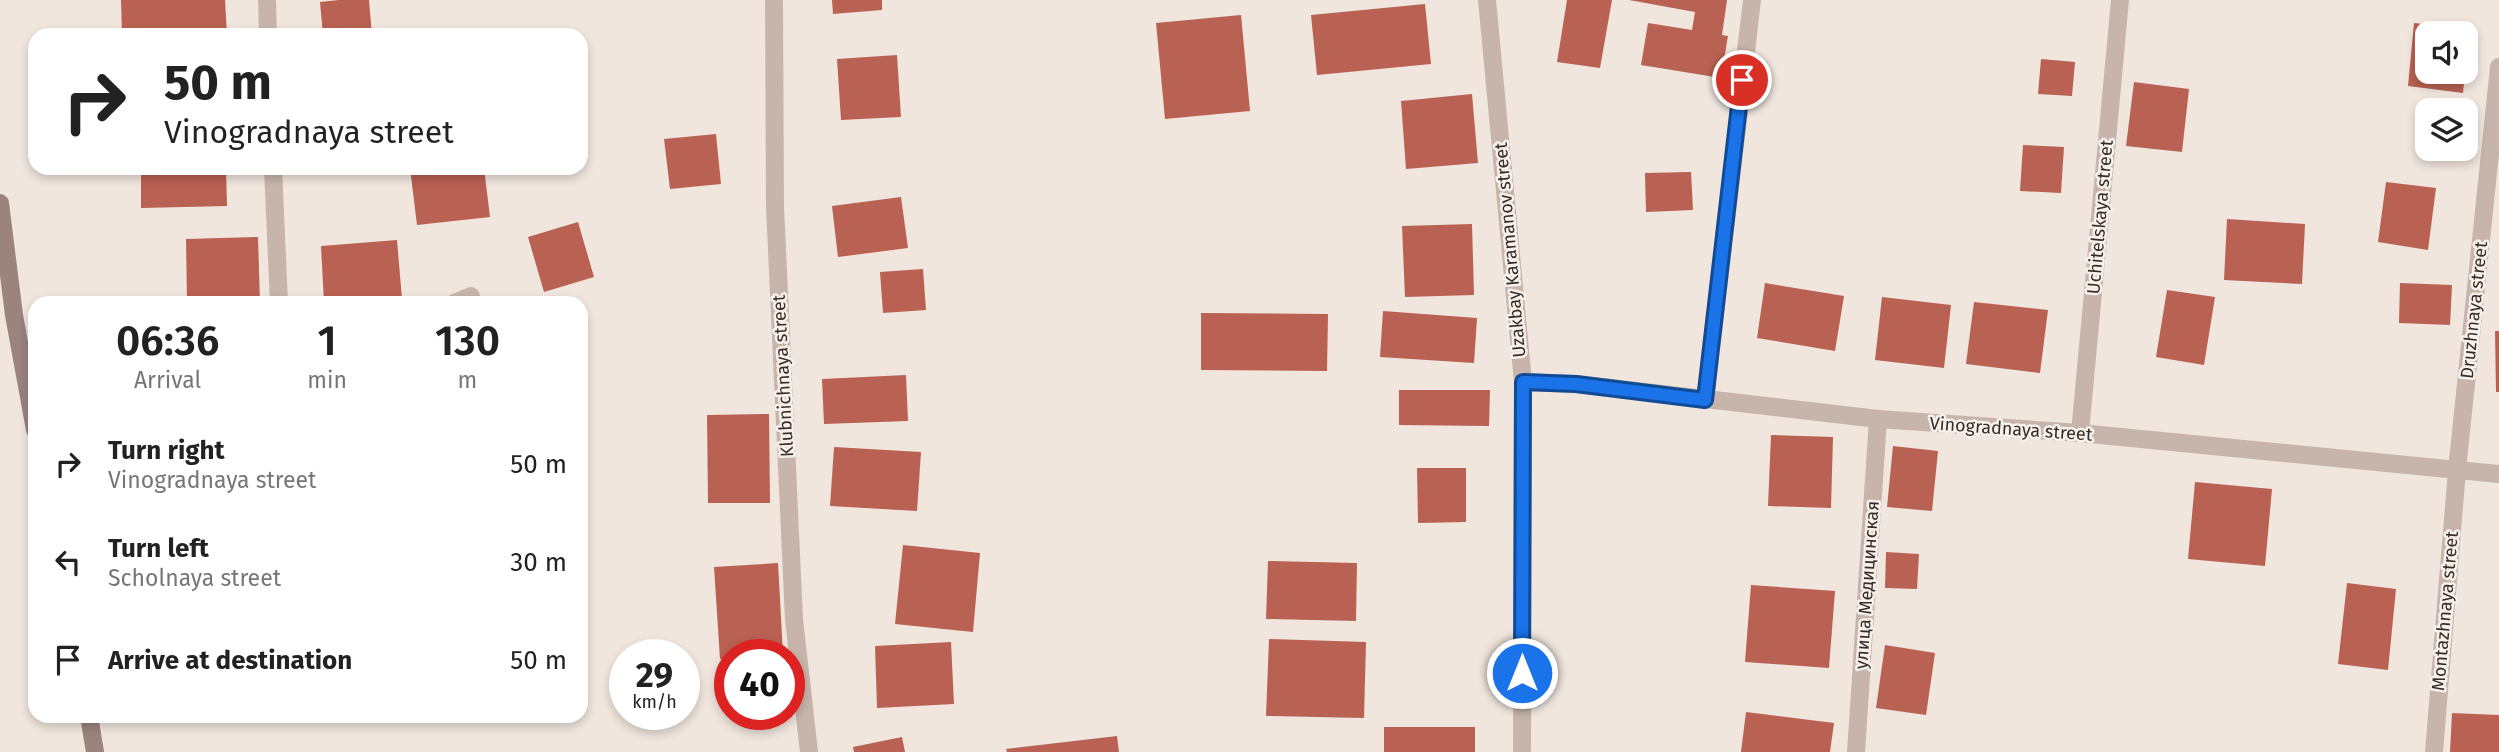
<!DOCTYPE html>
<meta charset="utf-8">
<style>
body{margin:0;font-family:"Fira Sans",sans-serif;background:#f2f2f2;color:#222;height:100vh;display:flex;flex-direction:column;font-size:26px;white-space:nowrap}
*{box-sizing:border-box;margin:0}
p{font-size:23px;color:#767676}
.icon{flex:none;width:38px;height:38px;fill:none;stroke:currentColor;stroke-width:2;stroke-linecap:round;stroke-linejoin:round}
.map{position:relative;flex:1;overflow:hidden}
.sheet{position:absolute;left:28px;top:296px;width:560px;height:427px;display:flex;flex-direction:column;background:#fff;border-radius:21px;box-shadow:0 4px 10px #0003}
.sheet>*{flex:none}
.banner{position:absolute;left:28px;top:28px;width:560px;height:147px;border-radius:21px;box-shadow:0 4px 10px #0003;background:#fff;color:#222;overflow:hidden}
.controls{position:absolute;left:2415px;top:21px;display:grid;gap:14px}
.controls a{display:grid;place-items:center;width:63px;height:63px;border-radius:14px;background:#fff;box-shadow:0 4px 10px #0003;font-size:35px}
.speed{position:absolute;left:609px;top:639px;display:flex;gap:14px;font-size:35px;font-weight:700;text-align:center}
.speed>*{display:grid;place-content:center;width:91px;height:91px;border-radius:50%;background:#fff;box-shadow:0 4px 10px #0003;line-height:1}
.speed small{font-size:18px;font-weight:400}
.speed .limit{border:10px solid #d22;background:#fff;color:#111}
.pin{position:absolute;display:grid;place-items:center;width:60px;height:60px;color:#fff;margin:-30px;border:4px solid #fff;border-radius:50%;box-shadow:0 2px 7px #0007}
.me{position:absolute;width:77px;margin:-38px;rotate:0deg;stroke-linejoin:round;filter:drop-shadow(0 0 5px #0008)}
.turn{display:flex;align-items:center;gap:24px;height:147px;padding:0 21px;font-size:32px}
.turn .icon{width:91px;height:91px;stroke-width:2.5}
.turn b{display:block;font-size:49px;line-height:60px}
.eta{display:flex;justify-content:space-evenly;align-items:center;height:119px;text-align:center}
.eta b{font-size:42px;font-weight:600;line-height:49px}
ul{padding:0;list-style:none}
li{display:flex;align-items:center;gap:21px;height:98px;padding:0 21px}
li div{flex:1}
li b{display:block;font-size:26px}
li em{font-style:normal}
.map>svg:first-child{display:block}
</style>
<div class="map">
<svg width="2499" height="752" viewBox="0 0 2499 752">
<rect width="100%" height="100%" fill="#f0e6de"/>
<g fill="#b96152">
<path d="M121,0H225L227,35H122Z"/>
<path d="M339,0H369L372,35H323L320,2Z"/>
<path d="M832,0H882V10L833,14Z"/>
<path d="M1567,0H1612L1600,68L1557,62Z"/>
<path d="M1629,0H1727L1722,35L1728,36L1721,78L1641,65L1648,23L1692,30L1695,12Z"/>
<path d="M1425,4L1431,64L1317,75L1311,15Z"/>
<path d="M1241,15L1250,111L1165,119L1156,23Z"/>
<path d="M2414,23L2470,29L2468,51H2466V33H2427V72H2465L2463,93L2408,86Z"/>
<path d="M897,55L901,117L841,120L837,59Z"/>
<path d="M2041,59L2075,62L2072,96L2038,94Z"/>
<path d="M2134,82L2189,89L2182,152L2126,146Z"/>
<path d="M1472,94L1478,163L1406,169L1401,101Z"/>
<path d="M716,134L721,184L670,189L664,139Z"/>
<path d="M2023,145L2064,147L2061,193L2020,191Z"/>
<path d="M141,168H226L227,206L141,208Z"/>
<path d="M410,168H484L490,217L417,225Z"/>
<path d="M1691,172L1693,210L1646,212L1645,173Z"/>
<path d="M2386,182L2436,188L2428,250L2378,242Z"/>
<path d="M901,197L908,248L838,257L832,206Z"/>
<path d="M2227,219L2305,224L2302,284L2224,280Z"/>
<path d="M578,222L594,277L544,292L528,237Z"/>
<path d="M1472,224L1474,295L1405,297L1402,226Z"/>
<path d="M258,237L260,303H187L186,239Z"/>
<path d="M397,240L402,299L324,303L321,246Z"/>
<path d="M923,269L926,310L883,313L880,272Z"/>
<path d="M1765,283L1844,296L1835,351L1757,338Z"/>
<path d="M2400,283L2452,285L2450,325L2399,323Z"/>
<path d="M2167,290L2215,297L2204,365L2156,357Z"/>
<path d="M1882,297L1951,305L1944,368L1875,360Z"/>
<path d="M1974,302L2048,310L2040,373L1966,364Z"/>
<path d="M1383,311L1477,318L1474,363L1380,357Z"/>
<path d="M1201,313L1328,314L1327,371L1201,370Z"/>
<path d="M2495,331H2499V392H2496Z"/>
<path d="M906,375L908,421L824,424L822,379Z"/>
<path d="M1399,390H1490L1489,426L1399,425Z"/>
<path d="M769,414L770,503H708L707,415Z"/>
<path d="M1771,435L1833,437L1831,508L1768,506Z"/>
<path d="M1893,446L1938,451L1932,511L1887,507Z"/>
<path d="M834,447L921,452L917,511L830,506Z"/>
<path d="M1417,468H1466V522L1418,523Z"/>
<path d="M2195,482L2272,489L2265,566L2188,559Z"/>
<path d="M903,545L980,553L973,632L895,624Z"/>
<path d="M1886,552L1919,554L1917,589L1885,588Z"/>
<path d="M1268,561L1357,563L1356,621L1266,619Z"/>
<path d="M778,563L783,654H730V658L720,659L714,567Z"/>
<path d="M2347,583L2396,589L2388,670L2338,664Z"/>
<path d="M1751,585L1835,591L1829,668L1745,662Z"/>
<path d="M1269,639L1366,642L1364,718L1266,716Z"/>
<path d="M951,642L954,704L877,708L875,646Z"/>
<path d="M1885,645L1935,653L1926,715L1876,708Z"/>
<path d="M1746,712L1834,723L1830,752H1741Z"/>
<path d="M2452,713L2499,715V752H2450Z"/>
<rect x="1384" y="727" width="91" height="25"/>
<path d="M1117,736L1119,752H1007L1006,749Z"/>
<path d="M902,737L905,752H854L853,747Z"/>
</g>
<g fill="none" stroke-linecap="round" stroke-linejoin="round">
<g stroke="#c7b5ab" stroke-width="18">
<path d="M267,0L268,35"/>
<path d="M774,0L775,207L794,619L809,752"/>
<path d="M273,168L279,303"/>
<path d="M454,303L471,296"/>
<path d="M1523,382L1576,384L1878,419L2080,433L2499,474"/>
<path d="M1705,400L1752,0"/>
<path d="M2080,433L2120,0"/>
<path d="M1856,752L1878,419"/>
<path d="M2434,752L2457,470L2499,67"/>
</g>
<path stroke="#c7b5ab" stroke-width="18" d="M1487,0L1523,382L1522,752"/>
<g stroke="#9a847d" stroke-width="18">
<path d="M0,203L14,315L35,430"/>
<path d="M89,716L95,752"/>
</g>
</g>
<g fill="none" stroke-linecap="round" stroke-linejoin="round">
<g stroke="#114b97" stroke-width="18">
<path id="route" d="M1522,673L1523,382L1576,384L1705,400L1742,80"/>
</g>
<use href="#route" stroke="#1a73e8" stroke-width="12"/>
</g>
<g text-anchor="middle" stroke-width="5" stroke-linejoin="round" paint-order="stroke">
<g font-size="18" fill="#352c29" stroke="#f8f0ea">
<text transform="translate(2100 217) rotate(-85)" y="6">Uchitelskaya street</text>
<text transform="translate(1510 250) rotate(-95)" y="6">Uzakbay Karamanov street</text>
<text transform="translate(2474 310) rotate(-84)" y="6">Druzhnaya street</text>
<text transform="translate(783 376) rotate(-93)" y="6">Klubnichnaya street</text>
<text transform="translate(2011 429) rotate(4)" y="6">Vinogradnaya street</text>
<text transform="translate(1867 585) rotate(-86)" y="6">улица Медицинская</text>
<text transform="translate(2445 611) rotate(-85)" y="6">Montazhnaya street</text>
</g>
</g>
</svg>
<div class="controls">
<a><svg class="icon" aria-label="sound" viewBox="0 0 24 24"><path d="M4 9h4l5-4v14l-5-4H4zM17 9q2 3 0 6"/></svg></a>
<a><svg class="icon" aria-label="layers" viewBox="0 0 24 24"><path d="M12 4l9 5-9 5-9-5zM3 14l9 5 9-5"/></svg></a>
</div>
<div class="speed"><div>29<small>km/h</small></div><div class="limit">40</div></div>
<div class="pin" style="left:1742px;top:80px;background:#d93025"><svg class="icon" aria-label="arrive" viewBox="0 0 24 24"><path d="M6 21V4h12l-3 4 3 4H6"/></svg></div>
<svg class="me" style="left:1522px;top:673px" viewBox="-20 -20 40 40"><circle r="17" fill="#1a73e8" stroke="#fff" stroke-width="3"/><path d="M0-11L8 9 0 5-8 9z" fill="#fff"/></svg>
<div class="banner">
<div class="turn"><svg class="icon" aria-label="right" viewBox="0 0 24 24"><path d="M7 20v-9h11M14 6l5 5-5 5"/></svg><div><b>50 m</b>Vinogradnaya street</div></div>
</div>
<section class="sheet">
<div class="eta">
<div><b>06:36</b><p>Arrival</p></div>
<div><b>1</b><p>min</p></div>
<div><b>130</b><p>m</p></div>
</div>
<ul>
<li><svg class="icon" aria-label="right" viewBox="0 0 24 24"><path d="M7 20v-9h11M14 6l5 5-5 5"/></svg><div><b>Turn right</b><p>Vinogradnaya street</p></div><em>50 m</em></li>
<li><svg class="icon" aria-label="left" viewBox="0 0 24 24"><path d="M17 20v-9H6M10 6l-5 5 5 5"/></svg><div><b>Turn left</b><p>Scholnaya street</p></div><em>30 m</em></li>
<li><svg class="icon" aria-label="arrive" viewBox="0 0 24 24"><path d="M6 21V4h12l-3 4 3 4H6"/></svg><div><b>Arrive at destination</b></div><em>50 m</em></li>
</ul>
</section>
</div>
